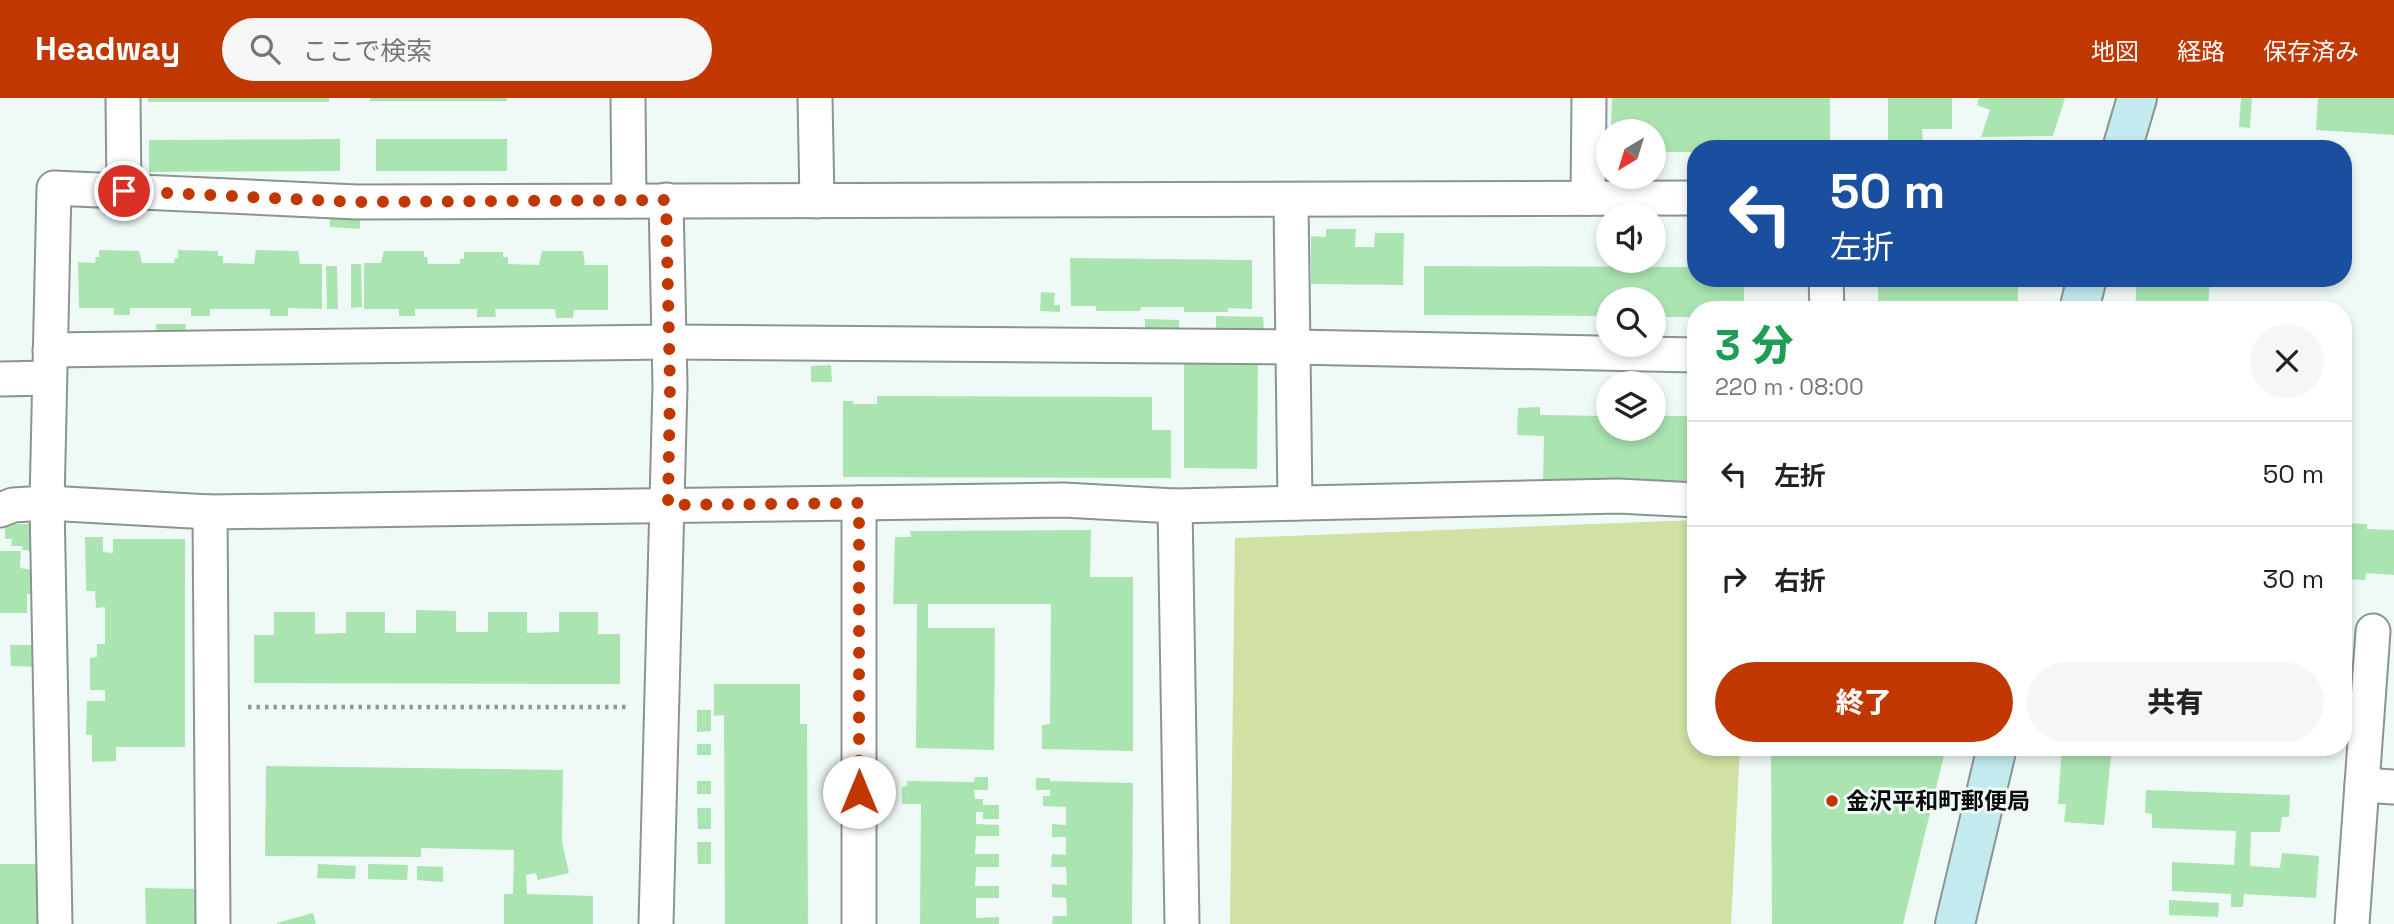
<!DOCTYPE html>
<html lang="ja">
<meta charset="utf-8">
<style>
body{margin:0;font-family:"Space Grotesk","Noto Sans JP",sans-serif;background:#f6f6f6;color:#222;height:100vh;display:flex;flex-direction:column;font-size:26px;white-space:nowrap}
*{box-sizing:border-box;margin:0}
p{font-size:23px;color:#767676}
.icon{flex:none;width:38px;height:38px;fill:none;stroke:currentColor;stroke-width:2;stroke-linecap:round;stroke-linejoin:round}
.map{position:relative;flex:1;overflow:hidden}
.details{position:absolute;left:1687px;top:203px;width:665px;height:455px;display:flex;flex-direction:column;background:#fff;border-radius:28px;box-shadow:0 4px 10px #0003}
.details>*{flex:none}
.hud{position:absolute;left:1687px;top:42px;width:665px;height:147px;border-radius:28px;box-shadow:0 4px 10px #0003;background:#1a4fa0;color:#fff;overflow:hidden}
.needle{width:46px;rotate:218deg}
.buttons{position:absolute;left:1596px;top:21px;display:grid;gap:14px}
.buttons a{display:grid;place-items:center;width:70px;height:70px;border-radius:50%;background:#fff;box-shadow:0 4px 10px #0003;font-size:35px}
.pin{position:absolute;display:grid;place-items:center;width:60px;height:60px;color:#fff;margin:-30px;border:4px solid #fff;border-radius:50%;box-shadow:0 2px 7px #0007}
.me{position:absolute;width:77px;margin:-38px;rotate:0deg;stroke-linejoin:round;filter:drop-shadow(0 0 5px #0008)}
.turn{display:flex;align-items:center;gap:24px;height:147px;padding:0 28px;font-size:32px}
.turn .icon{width:91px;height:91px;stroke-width:2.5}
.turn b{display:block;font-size:49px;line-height:60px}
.round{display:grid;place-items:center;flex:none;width:74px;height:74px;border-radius:37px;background:#f6f6f6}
.headline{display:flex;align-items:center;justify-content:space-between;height:119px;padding:0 28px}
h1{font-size:42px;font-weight:800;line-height:52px;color:#1e9e55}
.button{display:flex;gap:14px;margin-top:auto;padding:14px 28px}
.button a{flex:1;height:80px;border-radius:42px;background:#c03800;color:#fff;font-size:28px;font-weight:800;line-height:80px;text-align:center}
.button a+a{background:#f6f6f6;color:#222}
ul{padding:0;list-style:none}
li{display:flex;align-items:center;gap:21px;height:105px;padding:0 28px;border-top:2px solid #e0e0e0}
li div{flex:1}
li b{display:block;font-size:26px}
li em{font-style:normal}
header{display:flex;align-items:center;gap:42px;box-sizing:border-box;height:98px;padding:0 35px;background:#c03800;color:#fff}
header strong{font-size:33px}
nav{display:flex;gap:38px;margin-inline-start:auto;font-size:24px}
.search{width:490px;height:63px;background:#f6f6f6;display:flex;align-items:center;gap:18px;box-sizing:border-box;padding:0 24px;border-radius:38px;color:#767676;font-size:26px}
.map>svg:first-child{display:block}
</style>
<header>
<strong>Headway</strong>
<div class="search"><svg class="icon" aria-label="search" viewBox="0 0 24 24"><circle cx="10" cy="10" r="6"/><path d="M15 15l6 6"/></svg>ここで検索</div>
<nav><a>地図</a><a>経路</a><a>保存済み</a></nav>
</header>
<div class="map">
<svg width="2394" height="826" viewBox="0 0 2394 826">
<rect width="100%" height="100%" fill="#eff9f6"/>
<path fill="#d0e1a3" d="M1696,422V649H1740L1731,826H1230L1235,440Z"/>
<g fill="#aae5b1">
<rect x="148" y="0" width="181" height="4"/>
<rect x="370" y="0" width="137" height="3"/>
<path d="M1612,0H1830V51H1696V54H1654V33H1611Z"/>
<path d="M1888,0H1952V31H1922L1923,46L1888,47Z"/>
<path d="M1979,0H2065L2053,38L1981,39L1990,12L1977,7Z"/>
<path d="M2241,0H2252L2250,30L2239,29Z"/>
<path d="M2318,0H2394V37L2316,32Z"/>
<path d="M340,41V73L149,74V42Z"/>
<rect x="376" y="41" width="131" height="32"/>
<path d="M330,117L360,118V131L330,129Z"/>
<path d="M1326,131H1356L1355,149H1374L1375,135H1404L1403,187L1311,186V138L1326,139Z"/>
<path d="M99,152L139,153L142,165H174L175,160H178V152L218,153V158H223V165L254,166L256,152L298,153L300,166H322V211L288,210V218H270V211H210V218H191V210H130V217H114V210H79L78,164L95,165L96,159H99Z"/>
<path d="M384,153H424V159H427L428,166H460V161H464V154H503V159H508V166L539,167L542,153H583L585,167H608V212H574L573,220H556L555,211H495L496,219H477V211H415V218H399V211H364V165H381Z"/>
<path d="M1070,160L1252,162V211L1228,210V214H1184V209H1141L1140,213H1096V208H1071Z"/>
<path d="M351,166H361L362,209L351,210Z"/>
<path d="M326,168H337L338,211H327Z"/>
<path d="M1424,168L1696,169V180H1744V212H1696V219H1654V201H1608V218L1424,217Z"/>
<rect x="1878" y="180" width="140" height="32"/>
<path d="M2137,180H2156V182L2210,180L2208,212H2135Z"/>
<path d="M1041,194L1055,195L1054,207H1060V214L1040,213Z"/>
<path d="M1216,218L1263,219L1264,232H1216Z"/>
<path d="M1145,221L1179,222V234L1145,233Z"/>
<path d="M156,226H186L185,236H157Z"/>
<path d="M1184,263H1258L1257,371L1184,370Z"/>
<path d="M831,267L832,284H811V268Z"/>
<path d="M877,298L1152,299V332H1171V380L843,379V303H853V306H877Z"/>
<path d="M1540,309V317L1608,318V331H1654V318H1696V384H1543L1544,338L1517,337L1518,310Z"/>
<path d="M2344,425L2367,426V431L2394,432V477L2366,475L2365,482L2343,481Z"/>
<path d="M5,426H36V453L22,452L23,448H11L12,441H5Z"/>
<path d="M1091,432L1090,479H1133V653L1042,651V627L1050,626L1051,506H928V530H995L994,652L916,650L917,506H893L895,439H911L910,433Z"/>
<path d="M85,439H103V454L113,455V441H185V649H116V663L92,664V637H86L87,603H105V592H90V560L97,559V546H105V509L96,510L95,493H86Z"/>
<path d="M0,453H21L20,470L33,472V496H27V515H0Z"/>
<path d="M416,512L456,513V534H488V514H527V535L559,534V514H598V536H620V586L254,585V537H274V514H315V536L346,535V514H385V535H416Z"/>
<path d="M10,547H42L43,569L11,568Z"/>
<path d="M714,586H800V626H807L808,826H725L724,617L714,618Z"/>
<path d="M697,612H711V633L697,634Z"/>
<rect x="697" y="646" width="14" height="11"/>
<path d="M1771,649H1946L1903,826H1772Z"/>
<path d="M2062,649H2112L2104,727L2064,724L2066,706H2058Z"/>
<path d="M2182,649H2247V656L2182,651Z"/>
<path d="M266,668L563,672L562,744L569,775L538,782L536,775L526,777L527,796L593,798V826H504V796H513L514,752L421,750V759L265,758Z"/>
<path d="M975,679H988V692H974L975,701H983V707H999V721H983V714H976V726L999,727V738H976L975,756H999V769H976L975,788H999V800H976V820L999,819V826H920L921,706H902V689L907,688V683L974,684Z"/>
<path d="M1036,680H1050V683L1133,685L1132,826H1052L1053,818H1067L1066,800L1052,799V786L1067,787L1066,769H1051L1052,756L1066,757V739H1052V726L1066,727V709L1043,708V698H1050V692H1036Z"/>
<rect x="697" y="683" width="14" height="13"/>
<path d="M2146,692L2290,697L2289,719H2282L2280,734H2251L2250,768L2280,770L2282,755L2319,758L2316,800L2244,796L2243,809H2231V796L2172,793V764L2234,767L2236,733L2152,730V716L2145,715Z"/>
<path d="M697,710H711V731H698Z"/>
<path d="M697,744H711V766H698Z"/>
<rect x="0" y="766" width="40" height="60"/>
<path d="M318,766L356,768L355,781L317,780Z"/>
<path d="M368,766L408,767L407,782L368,781Z"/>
<path d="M417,768L443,769V784L417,782Z"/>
<path d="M145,790L196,791V826H146Z"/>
<path d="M2169,802L2219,805L2218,819L2169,817Z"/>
<path d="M313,815L316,826H277V825Z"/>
</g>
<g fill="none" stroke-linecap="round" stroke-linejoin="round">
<g stroke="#8a9491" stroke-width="37">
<g id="minor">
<path d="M123,0L124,93"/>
<path d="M628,0L629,103"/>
<path d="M815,0L817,103"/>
<path d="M1588,100L1589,0"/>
<path d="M1291,103L1295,405"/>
<path d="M1826,180L1827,212"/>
<path d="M50,252L669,244L1293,249L1696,257"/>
<path d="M0,281L49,280"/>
<path d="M1175,408L1182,826"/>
<path d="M0,412L13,407L47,405L210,414L1063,402L1175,408L1618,398L1696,402"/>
<path d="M210,414L213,826"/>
<path d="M2362,687L2394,689"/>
<path d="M55,826L47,405L54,90L357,104L1696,100"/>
<path d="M656,826L670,288L666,102"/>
<path d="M859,826V405"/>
<path d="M2352,826L2373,533"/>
</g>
</g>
<g stroke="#8a9491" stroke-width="42">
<g id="secondary">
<path d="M2122,51L2137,0"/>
<path d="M2079,212L2087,180"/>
<path d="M1955,826L1997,649"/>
</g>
</g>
<path stroke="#8f9794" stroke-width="4.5" stroke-dasharray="3.5 5" stroke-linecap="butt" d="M248,609H627"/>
<use href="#minor" stroke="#fff" stroke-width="33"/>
<use href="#secondary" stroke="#c3eaee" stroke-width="38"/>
</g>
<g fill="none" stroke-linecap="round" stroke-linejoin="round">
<path stroke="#c03800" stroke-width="12" stroke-dasharray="0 21.6" d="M124,93L356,104L666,102L670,288L668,407L859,405V694"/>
</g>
<circle fill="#c03800" stroke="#eff9f6" stroke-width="2.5" cx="1832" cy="703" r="7"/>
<g text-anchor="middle" stroke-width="6" stroke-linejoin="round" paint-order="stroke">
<g font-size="23" font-weight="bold" fill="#090c0b" stroke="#eff9f6" text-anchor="start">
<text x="1846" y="711">金沢平和町郵便局</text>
</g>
</g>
</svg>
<div class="buttons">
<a><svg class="needle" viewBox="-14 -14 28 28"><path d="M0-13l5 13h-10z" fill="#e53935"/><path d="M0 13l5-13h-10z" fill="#767676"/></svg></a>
<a><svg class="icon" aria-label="sound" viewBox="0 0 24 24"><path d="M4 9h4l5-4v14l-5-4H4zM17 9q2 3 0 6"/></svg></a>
<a><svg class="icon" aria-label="search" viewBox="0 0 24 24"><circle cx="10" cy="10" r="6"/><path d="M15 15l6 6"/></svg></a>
<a><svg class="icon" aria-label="layers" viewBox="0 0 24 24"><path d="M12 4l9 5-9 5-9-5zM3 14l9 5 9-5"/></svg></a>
</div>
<div class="pin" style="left:124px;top:93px;background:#d93025"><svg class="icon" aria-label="arrive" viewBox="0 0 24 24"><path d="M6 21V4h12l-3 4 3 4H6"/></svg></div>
<svg class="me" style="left:859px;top:694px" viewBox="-20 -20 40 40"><circle r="19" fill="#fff"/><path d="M0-13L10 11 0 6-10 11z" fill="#c03800"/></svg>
<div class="hud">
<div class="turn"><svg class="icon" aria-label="left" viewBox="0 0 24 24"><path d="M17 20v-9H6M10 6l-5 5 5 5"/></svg><div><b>50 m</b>左折</div></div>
</div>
<section class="details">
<div class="headline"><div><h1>3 分</h1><p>220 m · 08:00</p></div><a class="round"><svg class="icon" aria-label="close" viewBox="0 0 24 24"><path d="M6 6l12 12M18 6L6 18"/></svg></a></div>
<ul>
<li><svg class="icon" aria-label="left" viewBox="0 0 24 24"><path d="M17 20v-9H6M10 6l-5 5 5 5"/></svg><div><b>左折</b></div><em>50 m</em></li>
<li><svg class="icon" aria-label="right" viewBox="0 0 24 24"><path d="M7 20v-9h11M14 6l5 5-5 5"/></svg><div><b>右折</b></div><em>30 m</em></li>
</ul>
<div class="button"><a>終了</a><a>共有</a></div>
</section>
</div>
